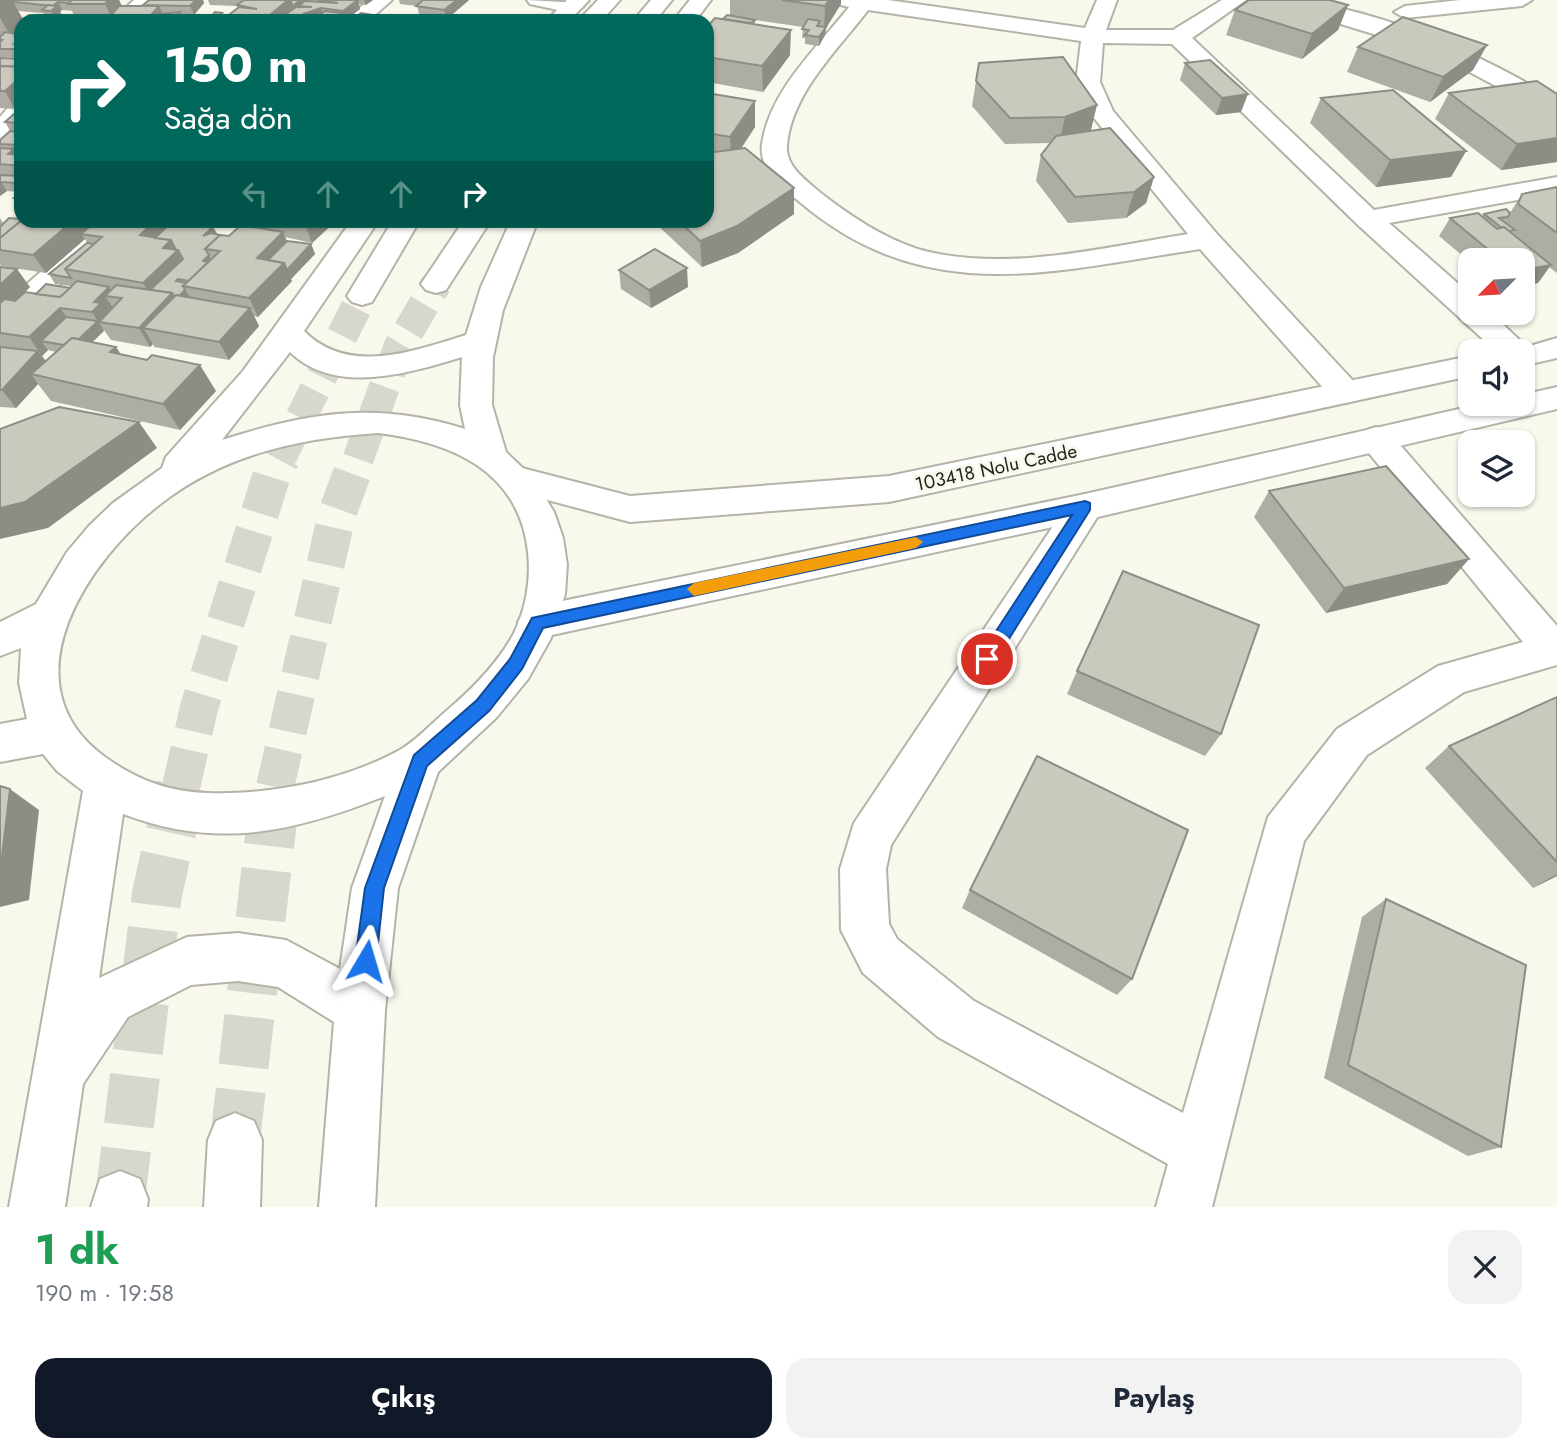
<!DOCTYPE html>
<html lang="tr">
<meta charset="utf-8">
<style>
body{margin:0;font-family:Jost,sans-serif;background:#f2f2f3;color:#1f2937;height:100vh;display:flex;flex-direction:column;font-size:26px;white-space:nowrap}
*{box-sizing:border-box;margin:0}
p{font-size:23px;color:#747a83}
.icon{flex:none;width:38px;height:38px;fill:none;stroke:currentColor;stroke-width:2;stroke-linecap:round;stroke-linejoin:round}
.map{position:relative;height:1207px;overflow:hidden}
.panel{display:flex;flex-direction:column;background:#fff;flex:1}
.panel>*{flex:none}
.banner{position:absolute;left:14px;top:14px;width:700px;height:214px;border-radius:21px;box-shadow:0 2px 5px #0004;background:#00695c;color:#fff;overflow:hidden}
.needle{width:46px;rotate:246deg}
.tools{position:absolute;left:1458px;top:248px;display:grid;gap:14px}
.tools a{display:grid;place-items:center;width:77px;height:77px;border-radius:14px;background:#fff;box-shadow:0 2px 5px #0004;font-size:35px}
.pin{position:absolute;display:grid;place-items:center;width:60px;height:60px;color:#fff;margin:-30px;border:4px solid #fff;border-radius:50%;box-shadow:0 2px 7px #0007}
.me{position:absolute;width:77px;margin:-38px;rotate:7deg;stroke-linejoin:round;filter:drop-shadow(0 0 5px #0008)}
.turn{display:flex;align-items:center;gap:24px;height:147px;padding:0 35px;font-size:32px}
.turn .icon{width:91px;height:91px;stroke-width:2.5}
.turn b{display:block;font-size:49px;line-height:60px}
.lanes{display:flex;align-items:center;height:66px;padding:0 35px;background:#0003;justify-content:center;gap:35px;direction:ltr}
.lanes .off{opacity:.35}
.round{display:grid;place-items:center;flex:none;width:74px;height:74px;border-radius:21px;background:#f2f2f3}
.headline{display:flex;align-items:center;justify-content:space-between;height:119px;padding:0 35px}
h1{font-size:42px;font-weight:700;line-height:52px;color:#1e9e55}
.action{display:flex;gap:14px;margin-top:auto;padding:14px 35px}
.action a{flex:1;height:80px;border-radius:21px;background:#111827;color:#fff;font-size:28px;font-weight:700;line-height:80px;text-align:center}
.action a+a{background:#f2f2f3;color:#1f2937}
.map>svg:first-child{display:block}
</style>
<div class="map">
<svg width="1557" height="1207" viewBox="0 0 1557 1207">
<rect width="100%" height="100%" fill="#f9f8ec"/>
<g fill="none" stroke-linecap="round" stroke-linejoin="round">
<g stroke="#d8d7cd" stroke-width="31" stroke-dasharray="31 15" stroke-linecap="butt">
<path d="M280,459L362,296"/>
<path d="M358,459L399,347L436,284"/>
</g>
<g stroke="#d8d7cd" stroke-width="38" stroke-dasharray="38 19" stroke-linecap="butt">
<path d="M181,787L199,708L272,474L281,457"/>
<path d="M275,787L337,514L358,457"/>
</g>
<g stroke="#d8d7cd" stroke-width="50" stroke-dasharray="50 24" stroke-linecap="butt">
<path d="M235,1140L276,786"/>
<path d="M120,1199L157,894L181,786"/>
</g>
<g stroke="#b5b3a8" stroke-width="4">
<g id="minor">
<path d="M134,0H157L135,21H111Z"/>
<path d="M369,0H392L368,21H344Z"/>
<path d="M527,0L579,3L583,7L572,13L530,4Z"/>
<path d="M834,0H888L1085,28L1097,0H1117L1106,30H1173L1222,0H1246L1192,38L1374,210L1557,177V193L1389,223L1470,294V313H1491L1532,352L1522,360V352H1497L1358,225L1172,44L1103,43L1100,82L1113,111L1217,234L1356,384L1361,392L1356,400L1345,403L1334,400L1200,249C1053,271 927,309 801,203C784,189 758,169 762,144C770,90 817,48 849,7L837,4ZM868,10L1081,41L1076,82L1090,113L1188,234C1105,247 1013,271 929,252C891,243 853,218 822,194C807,181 785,167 787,145C792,92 838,50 868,10Z"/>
<path d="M1273,0C1361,0 1483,54 1557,101V119L1451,62L1383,37L1276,4Z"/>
<path d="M1460,0H1532L1522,6L1405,18L1394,12L1405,6Z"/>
<path d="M21,101C21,119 20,135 0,140V117L12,103Z"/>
<path d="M99,220H129L11,331L0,334V308Z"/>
<path d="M1376,427L1388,431L1557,626V665L1464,692L1367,755L1304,841L1212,1207H1156L1168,1164L938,1037L863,973L841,930L840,869L854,823L1072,498L1085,494L1098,498L1103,507L1098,516L891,845L886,869L889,924L897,939L974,1001L1183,1113L1268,817L1337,729L1438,666L1523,642L1364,447L1359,439L1364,431Z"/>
</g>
</g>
<g stroke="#b5b3a8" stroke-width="4">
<g id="tertiary">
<path d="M567,0H589L569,21H546Z"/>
<path d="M690,0H711L695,21H673Z"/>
<path d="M352,220H379L304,331C348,376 414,351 466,335L481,287L511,220H538L503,310L493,357L492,405L506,452L534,479L554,512L563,538L567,565L565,594L551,638L528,679L496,718L438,772L398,888L385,1010L375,1207H319L334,1022L278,987L238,981L191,985L128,1017L83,1084L65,1207H9L83,791L57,771L43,754L0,762V724L27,719L19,683L21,648L0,656V622L36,604L67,552L89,526L113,503L162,468L166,457L243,371ZM290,352C335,396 410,373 462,357L460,405L465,429C378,401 308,412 222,440ZM378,433C451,442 519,470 528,552C531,580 526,610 513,635C496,666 470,691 444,713C429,726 416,741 398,751C342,781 271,795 208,793C169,792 137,780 105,757C4,684 88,558 163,502C226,454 300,438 378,433ZM385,796L352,888L340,969L286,940L238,933L187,937L99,978L123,814C217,850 295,832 385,796Z"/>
</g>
</g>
<g stroke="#b5b3a8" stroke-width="4">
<g id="secondary">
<path d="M1557,338V358L1522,366V352H1509Z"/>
<path d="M1470,356V376L889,502L630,522L506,489L501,480L506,471L518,467L630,496L889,476Z"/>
<path d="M1557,387V409L1085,520L538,638L524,633L518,622L524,611L538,606L1085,494L1481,404H1522V395Z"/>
</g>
</g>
<g stroke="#b5b3a8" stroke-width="4">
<g id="primary">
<path d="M598,0H620L601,21H578Z"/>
<path d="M651,0H672L655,21H633Z"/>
<path d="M393,220H420L372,302L362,305L352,302L347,296Z"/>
<path d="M464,220H491L446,290L436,293L426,290L421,284Z"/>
<path d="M235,1113L254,1121L262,1140L260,1207H204L208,1140L216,1121Z"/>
<path d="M120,1171L140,1179L148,1199L147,1207H91L100,1179Z"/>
</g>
</g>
<use href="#minor" fill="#fff" fill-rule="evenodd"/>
<use href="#tertiary" fill="#fff" fill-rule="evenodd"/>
<use href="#secondary" fill="#fff" fill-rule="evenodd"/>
<use href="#primary" fill="#fff" fill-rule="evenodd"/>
</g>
<g fill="#aeada3" fill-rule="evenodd">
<path d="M0,0H119L122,6H144L143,5L149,0H203L204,3L194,15L181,14L183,18L224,19L238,8L237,6L210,5L208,0H373L366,5L359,4L360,9L346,20L344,19V21H77L72,11L62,10L60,12L62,15L21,21V58L0,57ZM18,11L43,13L45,16L23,19Z"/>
<path d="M399,0H469L447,19L419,14L417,6L400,4Z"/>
<path d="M730,0H841V4L826,28L825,35L819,46L805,44V38H802L803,27L755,20V24L790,55L763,92L707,82V27L730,16Z"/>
<path d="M1348,5L1338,30L1302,59L1226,35L1235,10Z"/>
<path d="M1487,45L1473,70L1430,102L1347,72L1358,47Z"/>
<path d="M0,58L15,109L0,108Z"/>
<path d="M979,63L1091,130L1088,132L1154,177L1146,203L1126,218L1068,223L1036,181L1041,155L1050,143L1005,144L972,106Z"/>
<path d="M1185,63L1241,112L1216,115L1180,80Z"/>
<path d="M707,93L755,101V127L741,149L794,214L738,253L702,267L652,220H707Z"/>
<path d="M1449,93L1557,94V162L1501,170L1435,119Z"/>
<path d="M1321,98L1466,151L1451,177L1376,187L1310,123Z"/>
<path d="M21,108V208L14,198L21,192L7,191L0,196V140L10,131L5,122Z"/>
<path d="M1557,187V273L1549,267L1538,283L1522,286V261H1470V262L1439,236L1450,218L1482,216L1484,214L1510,213L1522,194Z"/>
<path d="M0,218L3,223L21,220H163L167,227H213L218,235L229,236L239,227L217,222L216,220H337L312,243L285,237L287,241L311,244L315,254L291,279L292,281L258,317L254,316L259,326L229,360L154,347L153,344L150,347L111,340L104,330L92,342L121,355L216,391L180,430L51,401L38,384L16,408L0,407V267L30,287L25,292L36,294L70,288L71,286L55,284L49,274L87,243L85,239L46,273L1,266L0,264ZM85,221L95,222L89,227ZM48,350L56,352L46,361L42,356Z"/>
<path d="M619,270L688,287L651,308L621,289Z"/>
<path d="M1269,491L1469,559L1447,584L1326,613L1254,517Z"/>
<path d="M1077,671L1221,734L1205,756L1067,694Z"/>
<path d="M1557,697V876L1533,888L1425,768L1449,746Z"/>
<path d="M970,890L1132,979L1117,995L962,908Z"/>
<path d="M1386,899L1501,1147L1468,1156L1324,1078L1362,917Z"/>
</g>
<g fill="#8d8d85">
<path d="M0,0H12L24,21L13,28L17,35L12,39L0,18Z"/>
<path d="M108,0H119L123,9L113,21L105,4Z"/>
<path d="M192,0H203L204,3L194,15L190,6Z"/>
<path d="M288,0H290L296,15L281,18L282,21H247L245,18Z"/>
<path d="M300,0H307L308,4L299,6L300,11L296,14L293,6Z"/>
<path d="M358,0L360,9L346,20L343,11Z"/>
<path d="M364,0H373L366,5Z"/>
<path d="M457,0H469L447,19L444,10Z"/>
<path d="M829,0H841V4L826,28L825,35L819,46V37L824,30L825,6Z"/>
<path d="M58,2L62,10L60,12L62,15L56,20L51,11L53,6Z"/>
<path d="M1348,5L1338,30L1302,59L1312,34Z"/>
<path d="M159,6L166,21H154L151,15Z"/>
<path d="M321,8L324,16L303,14Z"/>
<path d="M180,12L184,21H173Z"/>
<path d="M222,13L225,21H213Z"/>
<path d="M342,13L344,21H331Z"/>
<path d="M379,16L381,21H372Z"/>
<path d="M791,30L790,55L763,92L762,66Z"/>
<path d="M20,39L21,41V57L14,44Z"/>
<path d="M1487,45L1473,70L1430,102L1443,77Z"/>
<path d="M21,77V104L15,109L5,91Z"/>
<path d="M1248,94L1241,112L1216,115L1222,98Z"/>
<path d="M755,101V127L731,163L730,137Z"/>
<path d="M1097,105L1091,130L1059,143L1065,117Z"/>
<path d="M1557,138V162L1501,170L1517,144Z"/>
<path d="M14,149L21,159L8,154Z"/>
<path d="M1466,151L1451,177L1376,187L1390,160Z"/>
<path d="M1154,177L1146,203L1126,218L1134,192Z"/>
<path d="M0,182H1L7,191L0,196Z"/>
<path d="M794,188V214L738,253L702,267L700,241Z"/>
<path d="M74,220H85L92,233L81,234L85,239L46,273L33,255Z"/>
<path d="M156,220H163L171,235L163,242L140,235Z"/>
<path d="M309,220H337L312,243L305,224Z"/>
<path d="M213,227L218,236H203Z"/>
<path d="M283,232L291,251L273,269L257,258Z"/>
<path d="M171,240L188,269L154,301L143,283L163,248Z"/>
<path d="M311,244L315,254L291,279L292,281L258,317L249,298L284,263Z"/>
<path d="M209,255L213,264L203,261Z"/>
<path d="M1551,265L1538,283L1522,286V270Z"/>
<path d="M687,268L688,287L651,308L649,290Z"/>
<path d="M17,269L30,287L0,317V285Z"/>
<path d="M109,287L116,298L105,296L115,311L99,322L104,331L92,312L94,302Z"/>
<path d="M185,290L191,299L178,297Z"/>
<path d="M172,293L182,312L143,328L153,344L150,347L139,328Z"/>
<path d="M60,308L73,326L41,341L48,350L42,356L29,337Z"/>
<path d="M250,308L259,326L229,360L219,342Z"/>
<path d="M98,321L104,331L79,355L73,346Z"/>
<path d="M116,347L133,373L110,352Z"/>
<path d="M38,351L52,369L31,374L38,384L16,408L2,390Z"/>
<path d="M200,365L216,391L180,430L163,404Z"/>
<path d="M139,422L157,448L48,528L0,539V508Z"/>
<path d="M1469,559L1447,584L1326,613L1344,588Z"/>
<path d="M10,789L39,810L29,900L0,907V873Z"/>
<path d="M1557,874V876L1533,888Z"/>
</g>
<g fill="#cac9be" stroke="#8d8d85" stroke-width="2">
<path d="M12,0H72L70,3L58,2L53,6L14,2Z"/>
<path d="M72,0H108L105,4H68Z"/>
<path d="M149,0H196L190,6L143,5Z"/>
<path d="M244,0H288L270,15L245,18L267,21H221L239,7L257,9L237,5Z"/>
<path d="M290,0H300L293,6Z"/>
<path d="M318,0H358L343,11L321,8L303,14L318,16L325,11L342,13L331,21H300L281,18L296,7H312L299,6L305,1L338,3Z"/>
<path d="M423,0H457L444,10L416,6Z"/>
<path d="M782,0H829L825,6Z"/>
<path d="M1249,0H1330L1348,5L1312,34L1235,10Z"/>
<path d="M48,5L57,6L51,11L42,10Z"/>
<path d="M119,6H159L151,15H159L154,21H106Z"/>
<path d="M180,12L173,21H162L160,17L163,14Z"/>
<path d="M215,12L222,13L213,21H180L186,15L211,17Z"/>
<path d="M361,13L379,16L372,21H350Z"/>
<path d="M29,15L62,17L56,21H21Z"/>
<path d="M727,15L755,20L751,23L723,19Z"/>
<path d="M1403,17L1487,45L1443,77L1358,47Z"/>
<path d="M393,18L412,21H389Z"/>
<path d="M715,18L791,30L762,66L707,57V27Z"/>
<path d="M808,19L820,21L817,26L826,27L819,37L805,35L809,30L802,29Z"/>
<path d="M21,21V29L13,28Z"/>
<path d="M5,32L17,34L20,39L14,44H18L21,41V45L17,49H0V42L2,40H0V37Z"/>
<path d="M1063,57L1097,105L1065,117L1010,118L976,81L979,63Z"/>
<path d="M0,58L21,59V67L0,66Z"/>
<path d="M1210,60L1248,94L1222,98L1185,63Z"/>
<path d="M0,66L21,67V77L5,91H0Z"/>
<path d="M1537,81L1557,94V138L1517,144L1449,93Z"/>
<path d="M1393,90L1466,151L1390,160L1321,98Z"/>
<path d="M707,93L755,101L730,137L707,133Z"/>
<path d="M21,108V123L5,122Z"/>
<path d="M1110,128L1154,177L1134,192L1075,197L1041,155L1056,136Z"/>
<path d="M10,131L21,132L20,145L0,144V140Z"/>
<path d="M0,148L14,149L8,154L21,155V166L0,164Z"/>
<path d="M13,148H21V155H18L14,149H12Z"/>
<path d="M745,148L794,188L737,226L700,241L678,220H707V153Z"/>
<path d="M0,175L21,176V180L18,183L0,182Z"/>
<path d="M1557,187V233L1518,204L1522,194Z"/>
<path d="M21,192V199L14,198Z"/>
<path d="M1506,209L1510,213L1508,217L1499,218L1515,230L1509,231L1504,227L1502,228L1484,214Z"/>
<path d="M1478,213L1497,229L1504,227L1551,265L1522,270V261H1502L1450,218Z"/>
<path d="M9,218L21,219L22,220L2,237H0V227Z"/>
<path d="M22,220H74L33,255L0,250V238Z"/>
<path d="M97,220H156L140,235L171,240L163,248L178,250L143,283L65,269L102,237L81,234Z"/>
<path d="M174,220L213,227L203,236L211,233L220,235L205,249L209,255L203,261L208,262L189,281L178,279L176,281L186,283L183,286L185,290L179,296L176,295L175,297L172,293L150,290L183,259L178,250H176L171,240L155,238Z"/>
<path d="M286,220H309L305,224Z"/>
<path d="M241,225L283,232L257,258L284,263L249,298L183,286L220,251L205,249L220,235L229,236Z"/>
<path d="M287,241L311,244L287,270L284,263L268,260Z"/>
<path d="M87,243L94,244L65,269L71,278L49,274Z"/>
<path d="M655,249L687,268L649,290L619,270Z"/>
<path d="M0,267L17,269L0,285Z"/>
<path d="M77,281L109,287L94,302L101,303L92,312L60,308L29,337L0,333V303L5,299L15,301L25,292L60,297Z"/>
<path d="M46,284L70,288L60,297L36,294Z"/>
<path d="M116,285L172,293L139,328L99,322L122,298L105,296Z"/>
<path d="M176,295L250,308L219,342L143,328Z"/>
<path d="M66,317L98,321L79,339L72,338L64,345L41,341Z"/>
<path d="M72,338L116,347L110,352L147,360L152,355L200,365L163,404L31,374Z"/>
<path d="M0,347L38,351L2,390H0Z"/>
<path d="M59,407L139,422L25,502L0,508V429Z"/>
<path d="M1386,466L1469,559L1344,588L1269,491Z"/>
<path d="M1123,571L1259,625L1221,734L1077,671Z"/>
<path d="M1557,697V862L1449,746Z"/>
<path d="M1037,756L1188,830L1132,979L970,890Z"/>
<path d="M0,786L10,789L0,873Z"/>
<path d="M1386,899L1526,965L1501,1147L1348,1065Z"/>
</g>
<path fill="#1a73e8" stroke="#114b97" stroke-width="2" d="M1085,501L1090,503V510L993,664H981V654L1072,515L543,628L522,669L489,711L427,766L384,888L376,961L373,968L366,971L358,968L355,961L365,888L414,755L477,700L510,659L532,618Z"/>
<path fill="#f59e0b" d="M916,537L923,542L916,548L694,596L687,589L694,583Z"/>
<g text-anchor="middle" stroke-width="6" stroke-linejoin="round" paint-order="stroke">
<g font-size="19" fill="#201f1b" stroke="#f9f8ec">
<text transform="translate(996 467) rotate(-12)" y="7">103418 Nolu Cadde</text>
</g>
</g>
</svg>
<div class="tools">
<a><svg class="needle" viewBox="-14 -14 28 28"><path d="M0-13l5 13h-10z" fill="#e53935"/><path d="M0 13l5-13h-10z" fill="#747a83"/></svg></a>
<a><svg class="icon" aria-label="sound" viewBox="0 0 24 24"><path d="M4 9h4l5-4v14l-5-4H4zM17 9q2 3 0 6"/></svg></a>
<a><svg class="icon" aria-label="layers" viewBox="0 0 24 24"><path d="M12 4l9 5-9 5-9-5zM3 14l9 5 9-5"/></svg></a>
</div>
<div class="pin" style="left:987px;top:659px;background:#d93025"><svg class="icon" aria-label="arrive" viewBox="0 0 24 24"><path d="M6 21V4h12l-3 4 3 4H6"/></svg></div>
<svg class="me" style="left:366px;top:961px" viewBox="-20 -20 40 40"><path d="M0-17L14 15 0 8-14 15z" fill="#1a73e8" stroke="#fff" stroke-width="4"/></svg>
<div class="banner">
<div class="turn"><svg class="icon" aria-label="right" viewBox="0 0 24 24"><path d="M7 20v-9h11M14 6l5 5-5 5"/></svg><div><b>150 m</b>Sağa dön</div></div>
<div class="lanes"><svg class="icon off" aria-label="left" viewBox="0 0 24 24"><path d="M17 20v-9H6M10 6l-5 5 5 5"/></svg><svg class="icon off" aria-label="ahead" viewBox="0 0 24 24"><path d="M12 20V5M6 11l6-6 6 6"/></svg><svg class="icon off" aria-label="ahead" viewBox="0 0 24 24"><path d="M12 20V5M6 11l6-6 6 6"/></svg><svg class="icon" aria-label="right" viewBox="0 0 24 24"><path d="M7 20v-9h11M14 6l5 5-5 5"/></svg></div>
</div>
</div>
<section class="panel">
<div class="headline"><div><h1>1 dk</h1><p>190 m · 19:58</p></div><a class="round"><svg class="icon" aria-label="close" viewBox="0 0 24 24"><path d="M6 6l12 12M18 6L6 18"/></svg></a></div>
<div class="action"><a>Çıkış</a><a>Paylaş</a></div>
</section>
